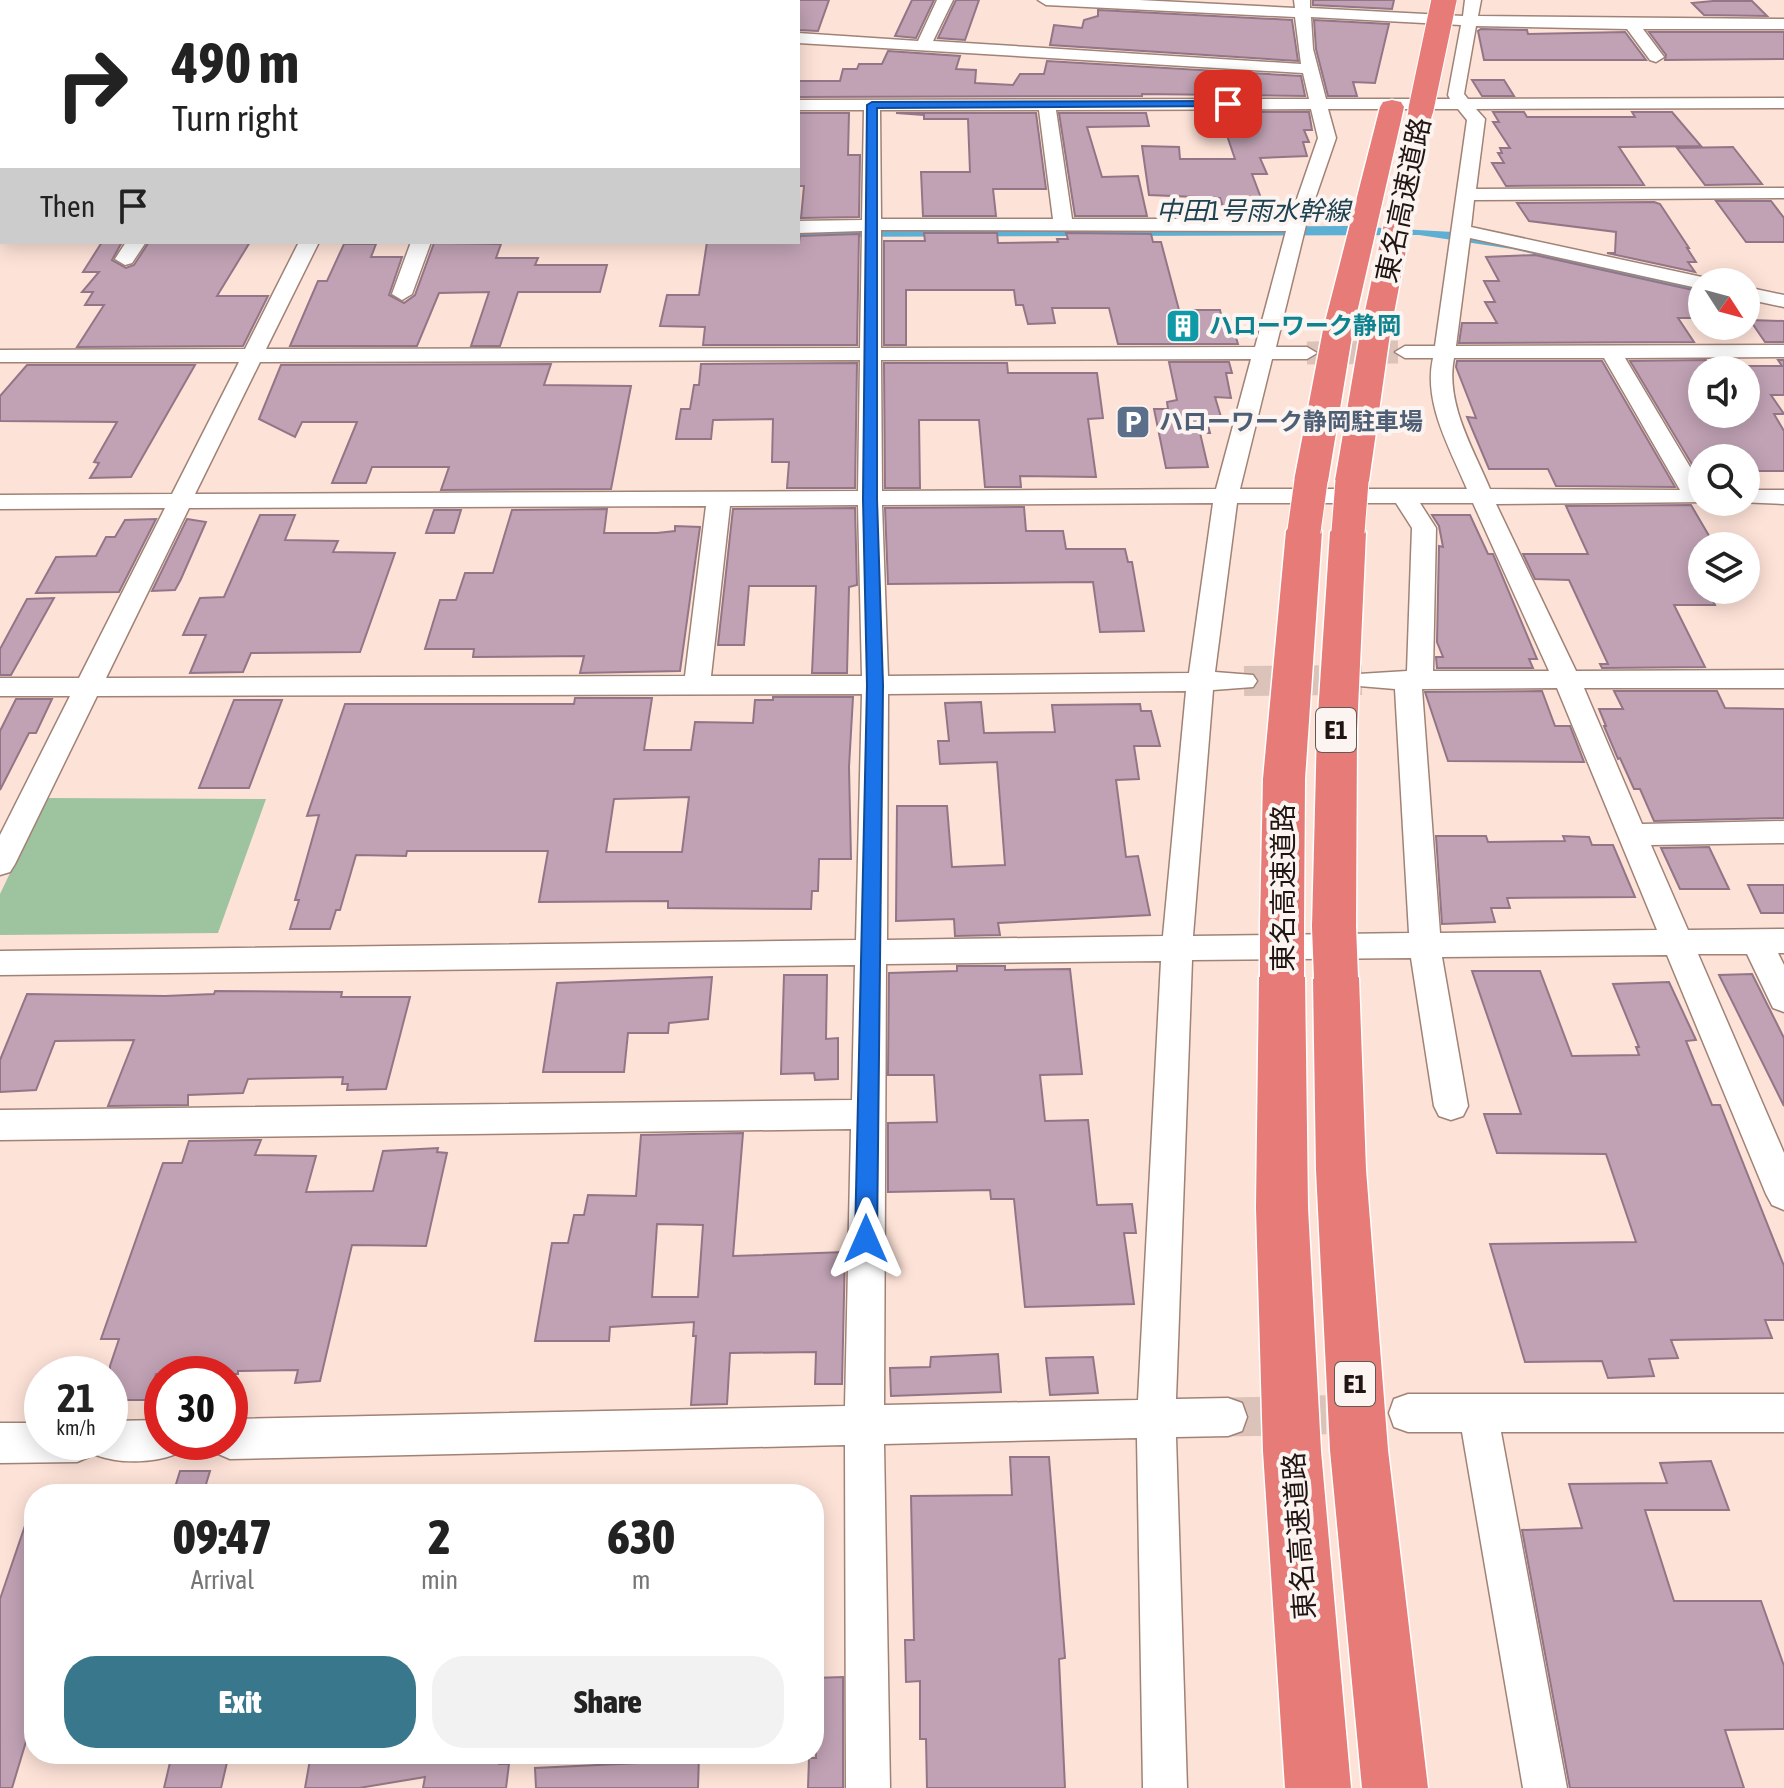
<!DOCTYPE html>
<meta charset="utf-8">
<style>
body{margin:0;font-family:"Asap Condensed","Noto Sans JP",sans-serif;background:#f2f2f2;color:#222;height:100vh;display:flex;flex-direction:column;font-size:30px;white-space:nowrap}
*{box-sizing:border-box;margin:0}
p{font-size:26px;color:#767676}
.icon{flex:none;width:44px;height:44px;fill:none;stroke:currentColor;stroke-width:2;stroke-linecap:round;stroke-linejoin:round}
.map{position:relative;flex:1;overflow:hidden}
.panel{position:absolute;left:24px;top:1484px;width:800px;height:280px;display:flex;flex-direction:column;background:#fff;border-radius:32px;box-shadow:0 4px 20px #0003}
.panel>*{flex:none}
.hud{position:absolute;left:0px;top:0px;width:800px;height:244px;box-shadow:0 4px 20px #0003;background:#fff;color:#222;overflow:hidden}
.needle{width:52px;rotate:126deg}
.controls{position:absolute;left:1688px;top:268px;display:grid;gap:16px}
.controls a{display:grid;place-items:center;width:72px;height:72px;border-radius:50%;background:#fff;box-shadow:0 4px 20px #0003;font-size:40px}
.speed{position:absolute;left:24px;top:1356px;display:flex;gap:16px;font-size:40px;font-weight:700;text-align:center}
.speed>*{display:grid;place-content:center;width:104px;height:104px;border-radius:50%;background:#fff;box-shadow:0 4px 20px #0003;line-height:1}
.speed small{font-size:20px;font-weight:400}
.speed .limit{border:12px solid #d22;background:#fff;color:#111}
.pin{position:absolute;display:grid;place-items:center;width:68px;height:68px;color:#fff;margin:-34px;border-radius:16px;box-shadow:0 4px 12px #0006}
.me{position:absolute;width:88px;margin:-44px;rotate:0deg;stroke-linejoin:round;filter:drop-shadow(0 0 6px #0008)}
.turn{display:flex;align-items:center;gap:28px;height:168px;padding:0 40px;font-size:36px}
.turn .icon{width:104px;height:104px;stroke-width:2.5}
.turn b{display:block;font-size:56px;line-height:68px}
.then{display:flex;align-items:center;height:76px;padding:0 40px;background:#0003;gap:16px;font-size:30px}
.eta{display:flex;justify-content:space-evenly;align-items:center;height:136px;text-align:center}
.eta b{font-size:48px;font-weight:800;line-height:56px}
.primary-button{display:flex;gap:16px;margin-top:auto;padding:16px 40px}
.primary-button a{flex:1;height:92px;border-radius:32px;background:#38778c;color:#fff;font-size:32px;font-weight:800;line-height:92px;text-align:center}
.primary-button a+a{background:#f2f2f2;color:#222}
.map>svg:first-child{display:block}
</style>
<div class="map">
<svg width="1784" height="1788" viewBox="0 0 1784 1788">
<rect width="100%" height="100%" fill="#fde2d7"/>
<path fill="#9dc39f" d="M46,798L266,799L218,933L0,935V894Z"/>
<path fill="#5db0d3" d="M1348,226L1470,233L1702,285V293L1512,249L1419,235L798,237V230Z"/>
<g fill="#c0a2b4" stroke="#927687" stroke-width="2" fill-rule="evenodd">
<path d="M798,0H829L818,31L798,30Z"/>
<path d="M912,0H934L916,38L895,36Z"/>
<path d="M956,0H979L965,40L938,38Z"/>
<path d="M1313,0H1394L1392,9L1313,5Z"/>
<path d="M1713,1H1752L1767,16L1704,15L1692,3Z"/>
<path d="M1098,10L1292,20L1298,61L1050,45L1054,25L1082,28L1084,20L1098,16Z"/>
<path d="M1314,20L1389,24L1375,83L1353,82L1357,96H1328L1316,49Z"/>
<path d="M1481,29L1527,30L1528,34L1625,32L1646,60H1484L1478,31Z"/>
<path d="M1649,32H1784V59L1665,60L1666,55Z"/>
<path d="M888,51L960,56L956,69L976,70L975,83L1013,85L1020,74H1044L1047,61L1301,76L1305,96L1142,94V96L798,97V81H840L843,69H857L859,64H882Z"/>
<path d="M1472,80H1504L1514,96H1482Z"/>
<path d="M1309,112L1312,130H1304L1309,142H1303L1307,156L1260,158L1267,174H1252L1261,198H1251L1256,211L1225,213L1220,198L1149,195L1142,146L1179,147L1180,159H1235L1219,112Z"/>
<path d="M1493,112H1524L1527,117H1635L1632,112H1672L1701,146L1619,147L1644,185L1506,186L1492,163H1504L1498,153H1502L1500,148H1510L1493,122H1499Z"/>
<path d="M798,113H849L848,155H860L859,217L801,218L804,186H798Z"/>
<path d="M896,113H1036L1046,189H993L996,216H923L921,172H970L968,119H924V115Z"/>
<path d="M1059,113H1146L1149,126L1087,127L1102,177L1138,176L1147,216H1075Z"/>
<path d="M1733,147L1762,184L1705,185L1677,148Z"/>
<path d="M1716,201H1771L1784,218V242H1746Z"/>
<path d="M1654,202L1660,204L1689,248H1687L1696,262H1688L1695,272L1607,253H1615L1616,232L1529,221L1517,203Z"/>
<path d="M924,233H997L998,243L1058,242L1057,239H1068L1066,233L1151,234L1153,242H1161L1179,310H1220L1222,319H1230L1238,344H1118L1109,308H1052L1055,323L1028,324L1023,305H1016L1014,290H906V345H884V241H925Z"/>
<path d="M859,234L857,345H703L705,327L660,326L667,295H699L707,242H799L800,236Z"/>
<path d="M102,242H122L112,260L126,268L134,265L149,242H250L217,296H268L243,346L77,347L104,305H85L93,292H82L99,272H83Z"/>
<path d="M434,243L501,244L496,258H538L535,265H607L600,292H518L500,346H471L489,292L439,293L417,346H290L318,281H327L344,244H376L371,257H402L389,295L404,303L415,295Z"/>
<path d="M1535,255L1702,292V318H1678L1694,342L1459,343L1462,323H1497L1485,302H1495L1484,281H1499L1486,257Z"/>
<path d="M1750,320L1784,321V342H1765Z"/>
<path d="M1706,360L1709,366H1782L1778,360H1784V395H1771L1784,414H1774L1784,431V471H1750L1746,458H1702V481L1630,361ZM1702,370H1746V414H1702Z"/>
<path d="M1457,361H1602L1675,487L1556,486L1548,469H1489L1467,417L1476,418L1456,367Z"/>
<path d="M1169,362H1229L1232,373H1226L1231,398L1215,397L1221,417H1206L1210,433H1200L1208,467L1166,468L1154,409H1168L1167,402L1177,400Z"/>
<path d="M857,363L855,488H787L789,462H772L773,419L713,420L711,439H676L681,409H690L694,385H699L701,364Z"/>
<path d="M884,363H1007L1008,373H1097L1103,418L1088,419L1096,477L1020,476L1021,487H985L979,420H919L920,488H885Z"/>
<path d="M551,364L544,385L631,386L611,489L441,490L449,467H372L366,483H332L357,422H302L295,437L259,419L281,365Z"/>
<path d="M27,365H195L131,477L90,478L99,463L94,462L117,422L0,421V396Z"/>
<path d="M1691,505L1715,546H1702V590H1707L1715,605H1674L1705,667L1602,668L1600,664H1608L1569,580L1535,579L1523,554H1588L1566,506Z"/>
<path d="M1024,507L1026,531H1063L1066,549H1125L1128,562H1132L1144,631L1100,632L1093,582L888,584L885,508Z"/>
<path d="M855,508L857,585L849,587L847,673H812L816,586H749L744,645H718L733,509Z"/>
<path d="M607,509L604,533H657L675,531V526L700,527L680,671L580,673L584,656L473,657L474,649H425L440,600H456L465,573H493L512,510Z"/>
<path d="M434,510H461L454,533H426Z"/>
<path d="M260,515H295L285,540L338,541L333,552L395,553L360,652L251,653L243,672L190,673L206,635H183L200,598L224,597Z"/>
<path d="M1432,515H1470L1488,554H1493L1537,659H1529L1533,668H1437L1436,657H1443L1437,642L1439,546L1443,547L1439,526Z"/>
<path d="M156,519L119,592L36,593L56,557L96,556L106,537H115L125,520Z"/>
<path d="M187,519L206,522L181,579L175,590L152,591Z"/>
<path d="M54,598L11,675H0V649L27,599Z"/>
<path d="M1542,691L1555,726H1570L1584,762L1448,761L1425,692Z"/>
<path d="M1614,691H1717L1725,708L1784,709V818L1654,821L1640,789H1634L1620,758L1618,759L1604,726H1606L1599,709H1623Z"/>
<path d="M773,697H853L849,767L851,859H819L818,891H812L811,909L668,908V901L539,902L548,851H407L406,856L356,855L340,910H336L330,929H290L299,900H295L319,815L307,816L345,704H574L575,698H652L644,750H691L695,722L753,723L755,700H773ZM689,797L682,852H606L614,799Z"/>
<path d="M16,699H52L36,733H29L0,790V731Z"/>
<path d="M234,700H282L249,788H199Z"/>
<path d="M981,702L984,733L1055,732L1052,705L1140,704L1141,711H1151L1160,746H1134L1139,779L1116,780L1126,857L1138,856L1150,915L998,923L1000,935L955,936L954,919L896,921L897,806H947L952,867L1005,865L997,762L940,764L938,741H949L945,703Z"/>
<path d="M1436,836H1486L1488,842L1565,841L1563,836L1589,837L1592,845H1613L1635,897L1507,898L1510,908H1491L1495,922L1442,924Z"/>
<path d="M1709,847L1729,889H1680L1661,848Z"/>
<path d="M1748,885H1784V913H1761Z"/>
<path d="M957,966H1005V970L1070,969L1082,1074L1040,1075L1045,1121L1088,1120L1097,1205L1132,1204L1136,1233H1124L1134,1304L1025,1307L1014,1199H991L990,1190L888,1192V1123L937,1122L934,1075H888L889,973L957,971Z"/>
<path d="M1472,971H1540L1572,1056L1639,1055L1636,1047H1639L1613,984L1669,982L1696,1040L1686,1041L1712,1105H1720L1784,1266V1320H1765L1772,1338L1671,1340L1678,1358L1649,1359L1654,1376L1608,1378L1602,1361L1525,1362L1490,1244L1636,1242L1606,1154L1497,1153L1484,1114H1521Z"/>
<path d="M1752,974L1784,1038V1106L1719,975Z"/>
<path d="M784,975H827L826,1039L838,1038V1079L815,1080L814,1073L781,1074Z"/>
<path d="M712,977L708,1019L669,1023L668,1033H628L624,1072H543L557,983Z"/>
<path d="M215,991L342,992L341,997H410L386,1089L347,1090L348,1084H342L343,1077L248,1079L243,1093L188,1095V1105L108,1106L134,1040L55,1041L36,1090L0,1092V1060L27,994L165,996L214,994Z"/>
<path d="M743,1133L733,1256L845,1252L842,1384H815L816,1352L730,1353L727,1404L691,1405L696,1336H693L694,1322L610,1327L609,1341H535L552,1243H568L574,1215H584L588,1195L636,1196L641,1135ZM657,1224L703,1225L698,1297H652Z"/>
<path d="M261,1140L255,1155L316,1156L306,1192L373,1191L383,1151L438,1148L437,1152L447,1153L426,1246L352,1245L320,1381L295,1383L298,1370L238,1371V1374H156L149,1400H115L119,1387L110,1388V1366L119,1339H101L163,1163H182L189,1141Z"/>
<path d="M998,1354L1001,1392L891,1396L890,1368L930,1367L931,1357Z"/>
<path d="M1093,1357L1098,1393L1050,1395L1046,1358Z"/>
<path d="M1010,1457H1049L1065,1658L1059,1659L1065,1788H927L926,1739H920V1681L906,1682L905,1640H914L911,1496L1012,1495Z"/>
<path d="M1711,1461L1729,1510H1645L1674,1601H1761L1784,1666V1729L1725,1730L1744,1788H1570L1522,1530L1582,1528L1569,1484L1667,1483L1660,1463Z"/>
<path d="M180,1471H210L203,1494H173Z"/>
<path d="M30,1511L34,1512V1715L12,1788H0V1599Z"/>
<path d="M843,1677V1788H808L809,1758H816L814,1678Z"/>
<path d="M172,1754H229L221,1788H164Z"/>
<path d="M311,1754H501L499,1764H509L506,1788H423L425,1777L359,1788H305Z"/>
<path d="M639,1754H699L698,1788H536L535,1768L639,1763Z"/>
</g>
<g fill="none" stroke-linecap="round" stroke-linejoin="round">
<path stroke="#dcc3b9" stroke-width="23" stroke-dasharray="23 11" stroke-linecap="butt" d="M1307,353L1405,352"/>
<path stroke="#dcc3b9" stroke-width="30" stroke-dasharray="30 15" stroke-linecap="butt" d="M1244,681L1362,680"/>
<path stroke="#dcc3b9" stroke-width="39" stroke-dasharray="39 20" stroke-linecap="butt" d="M1228,1417L1408,1413"/>
<g stroke="#a18276" stroke-width="3">
<g id="minor">
<path d="M456,0H472L455,2Z"/>
<path d="M598,0H623L625,2H600Z"/>
<path d="M643,0H661L641,2Z"/>
<path d="M937,0H953L933,41L1301,64L1295,17L1046,5L1038,0H1139L1295,8L1294,0H1310V8L1463,16L1465,0H1481L1478,16L1784,19V29H1643L1664,57L1656,62L1650,60L1627,29L1476,26L1464,94L1468,99L1784,98V108L1476,109L1485,119L1476,189L1784,188V198L1474,200L1471,227L1702,277L1711,282H1702V289L1470,238L1456,346L1784,345V357L1625,358L1702,487V502H1710L1496,504L1576,671L1784,670V688H1584L1642,824L1784,821V843L1651,845L1688,930L1784,929V953H1778L1784,965V1012L1773,1008L1747,954H1698L1784,1153V1210L1772,1205L1766,1194L1667,955L1442,957L1468,1106L1463,1116L1451,1120L1439,1116L1434,1106L1411,958L1192,960L1176,1399L1228,1398L1242,1403L1247,1417L1242,1431L1228,1436L1176,1437L1187,1788H1143L1137,1438L884,1444L890,1788H846L845,1445L230,1459L216,1453L212,1442H230V1419L845,1406L851,1129L0,1140V1110L852,1100L855,965L0,975V951L856,940L862,694L97,696L15,864L10,872L0,875V835L70,696H0V678H79L165,508L0,509V495L172,494L239,362H0V350L245,349L299,242H319L266,349L860,348L862,231L798,233V221L862,220L864,110H798V100L1309,99L1303,73L798,43V33L918,41ZM1311,17L1461,25L1448,95L1450,99H1326L1313,49ZM1311,109L1318,138L1290,219H1072L1056,110ZM1328,109H1458L1467,120L1435,346H1405L1395,352L1405,358H1433C1423,403 1450,448 1467,489H1240L1272,359H1307L1317,353L1307,347H1276L1306,225L1336,138ZM880,110H1039L1053,219H881ZM881,230H912L1286,231L1255,347L881,348ZM1454,358H1604L1680,490L1490,489C1473,448 1445,403 1454,358ZM1251,359L1216,489L882,491L881,360ZM860,360L858,491L195,494L260,362ZM1213,503L1189,673L888,676L882,505ZM1237,503H1396L1412,528L1407,671L1359,674L1355,680L1359,686L1395,689L1409,933L1193,936L1213,690L1253,687L1257,681L1253,675L1215,672ZM1420,503H1473L1549,671H1433L1436,528ZM858,505L862,676H711L730,506ZM706,506L685,676L106,678L189,508ZM1557,688L1657,930L1440,933L1422,689ZM1186,691L1163,936L887,940L888,694ZM1161,961L1138,1400L884,1405L886,964Z"/>
<path d="M2,16V27L0,28V17Z"/>
<path d="M0,122H2L0,133Z"/>
<rect x="0" y="222" width="2" height="12"/>
<path d="M126,242H146L132,263L125,265L115,259Z"/>
<path d="M411,242H431L412,294L402,300L392,294Z"/>
<path d="M1746,287L1784,295V307L1746,299Z"/>
<path d="M1746,490H1784V504L1738,502H1746Z"/>
<path d="M1408,1394H1784V1432H1501L1567,1788H1523L1462,1432H1408L1394,1427L1389,1413L1394,1399Z"/>
<path d="M162,1420V1442H181L176,1454C153,1463 119,1464 96,1455L94,1449L91,1456L77,1462L0,1463V1423H42V1442H110V1421Z"/>
</g>
</g>
<g stroke="#fff" stroke-width="3">
<g id="highway">
<path d="M1392,100L1401,102L1404,107L1353,330L1328,481L1323,488L1311,491L1299,488L1294,481L1323,330L1380,107L1383,102Z"/>
<path d="M1421,102L1430,104L1433,109L1390,334L1369,481L1364,488L1352,491L1340,488L1335,481L1360,334L1409,109L1412,104Z"/>
<path d="M1304,520L1316,523L1322,531L1305,779L1304,925L1298,937L1282,942L1266,937L1260,925L1263,779L1286,531L1292,523Z"/>
<path d="M1348,521L1360,524L1366,532L1357,730L1356,927L1350,939L1334,944L1318,939L1312,927L1317,730L1330,532L1336,524Z"/>
<path d="M1282,959L1298,964L1305,977L1308,1208L1321,1451L1351,1788H1285L1263,1451L1256,1208L1259,977L1266,964Z"/>
<path d="M1336,960L1352,965L1359,978L1366,1170L1388,1450L1428,1788H1362L1330,1450L1316,1170L1313,978L1320,965Z"/>
</g>
</g>
<use href="#minor" fill="#fff" fill-rule="evenodd"/>
<use href="#highway" fill="#e77b77" fill-rule="evenodd"/>
<g stroke="#fff" stroke-width="27" stroke-linecap="butt">
<path id="highway-bridge-far2" d="M1421,109L1444,0"/>
</g>
<g stroke="#fff" stroke-width="35" stroke-linecap="butt">
<g id="highway-bridge-far1">
<path d="M1304,531L1311,481"/>
<path d="M1348,532L1352,481"/>
</g>
</g>
<g stroke="#fff" stroke-width="47" stroke-linecap="butt">
<g id="highway-bridge">
<path d="M1282,925V977"/>
<path d="M1334,927L1336,978"/>
</g>
</g>
<use href="#highway-bridge-far2" stroke="#e77b77" stroke-width="25"/>
<use href="#highway-bridge-far1" stroke="#e77b77" stroke-width="33"/>
<use href="#highway-bridge" stroke="#e77b77" stroke-width="44"/>
</g>
<path fill="#1a73e8" stroke="#114b97" stroke-width="2" d="M1228,101H1231V106L877,108V499L883,685L877,1239L874,1246L866,1249L859,1246L855,1239L867,685L863,499L867,105L872,102Z"/>
<defs>
<g id="building-square" transform="scale(1.8)"><rect x="-9" y="-9" width="18" height="18" rx="4" fill="#0f9aa8" stroke="#fbf4f1"/><path d="M-4-6H4V6H1V3H-1V6H-4ZM-2.5-4.3h1.7v1.8h-1.7ZM.8-4.3h1.7v1.8H.8ZM-2.5-1h1.7V.8h-1.7ZM.8-1h1.7V.8H.8Z" fill="#fff"/></g>
<g id="parking-square" transform="scale(1.8)"><rect x="-9" y="-9" width="18" height="18" rx="4" fill="#5c6f8a" stroke="#fbf4f1"/><path d="M-3.5-5.5H1a3.5 3.5 0 0 1 0 7H-1V5.5H-3.5ZM-1-3.4V-.6H.8a1.4 1.4 0 0 0 0-2.8Z" fill="#fff"/></g>
</defs>
<g fill-rule="evenodd">
<use href="#building-square" x="1183" y="326"/>
<use href="#parking-square" x="1133" y="422"/>
</g>
<g text-anchor="middle" stroke-width="8" stroke-linejoin="round" paint-order="stroke">
<g font-size="24" font-weight="bold" fill="#0d838f" stroke="#fbf4f1" text-anchor="start">
<text x="1209" y="334">ハローワーク静岡</text>
</g>
<g font-size="24" font-weight="bold" fill="#4e5e75" stroke="#fbf4f1" text-anchor="start">
<text x="1159" y="430">ハローワーク静岡駐車場</text>
</g>
<g font-size="26" font-style="italic" fill="#1d4252" stroke="#fbf4f1">
<text x="1253" y="220">中田1号雨水幹線</text>
</g>
<g fill="#fbf4f1" stroke="#625854" stroke-width="2">
<rect x="1316" y="708" width="40" height="44" rx="6"/>
<rect x="1335" y="1362" width="40" height="44" rx="6"/>
</g>
<g font-size="26" font-weight="bold" fill="#211511">
<text x="1336" y="739">E1</text>
<text x="1355" y="1393">E1</text>
</g>
<g font-size="28" fill="#211511" stroke="#fbf4f1">
<text transform="translate(1403 200) rotate(-78)" y="10">東名高速道路</text>
<text transform="translate(1283 888) rotate(-90)" y="10">東名高速道路</text>
<text transform="translate(1299 1536) rotate(-94)" y="10">東名高速道路</text>
</g>
</g>
</svg>
<div class="controls">
<a><svg class="needle" viewBox="-14 -14 28 28"><path d="M0-13l5 13h-10z" fill="#e53935"/><path d="M0 13l5-13h-10z" fill="#767676"/></svg></a>
<a><svg class="icon" aria-label="sound" viewBox="0 0 24 24"><path d="M4 9h4l5-4v14l-5-4H4zM17 9q2 3 0 6"/></svg></a>
<a><svg class="icon" aria-label="search" viewBox="0 0 24 24"><circle cx="10" cy="10" r="6"/><path d="M15 15l6 6"/></svg></a>
<a><svg class="icon" aria-label="layers" viewBox="0 0 24 24"><path d="M12 4l9 5-9 5-9-5zM3 14l9 5 9-5"/></svg></a>
</div>
<div class="speed"><div>21<small>km/h</small></div><div class="limit">30</div></div>
<div class="pin" style="left:1228px;top:104px;background:#d93025"><svg class="icon" aria-label="arrive" viewBox="0 0 24 24"><path d="M6 21V4h12l-3 4 3 4H6"/></svg></div>
<svg class="me" style="left:866px;top:1239px" viewBox="-20 -20 40 40"><path d="M0-17L14 15 0 8-14 15z" fill="#1a73e8" stroke="#fff" stroke-width="4"/></svg>
<div class="hud">
<div class="turn"><svg class="icon" aria-label="right" viewBox="0 0 24 24"><path d="M7 20v-9h11M14 6l5 5-5 5"/></svg><div><b>490 m</b>Turn right</div></div>
<div class="then">Then<svg class="icon" aria-label="arrive" viewBox="0 0 24 24"><path d="M6 21V4h12l-3 4 3 4H6"/></svg></div>
</div>
<section class="panel">
<div class="eta">
<div><b>09:47</b><p>Arrival</p></div>
<div><b>2</b><p>min</p></div>
<div><b>630</b><p>m</p></div>
</div>
<div class="primary-button"><a>Exit</a><a>Share</a></div>
</section>
</div>
